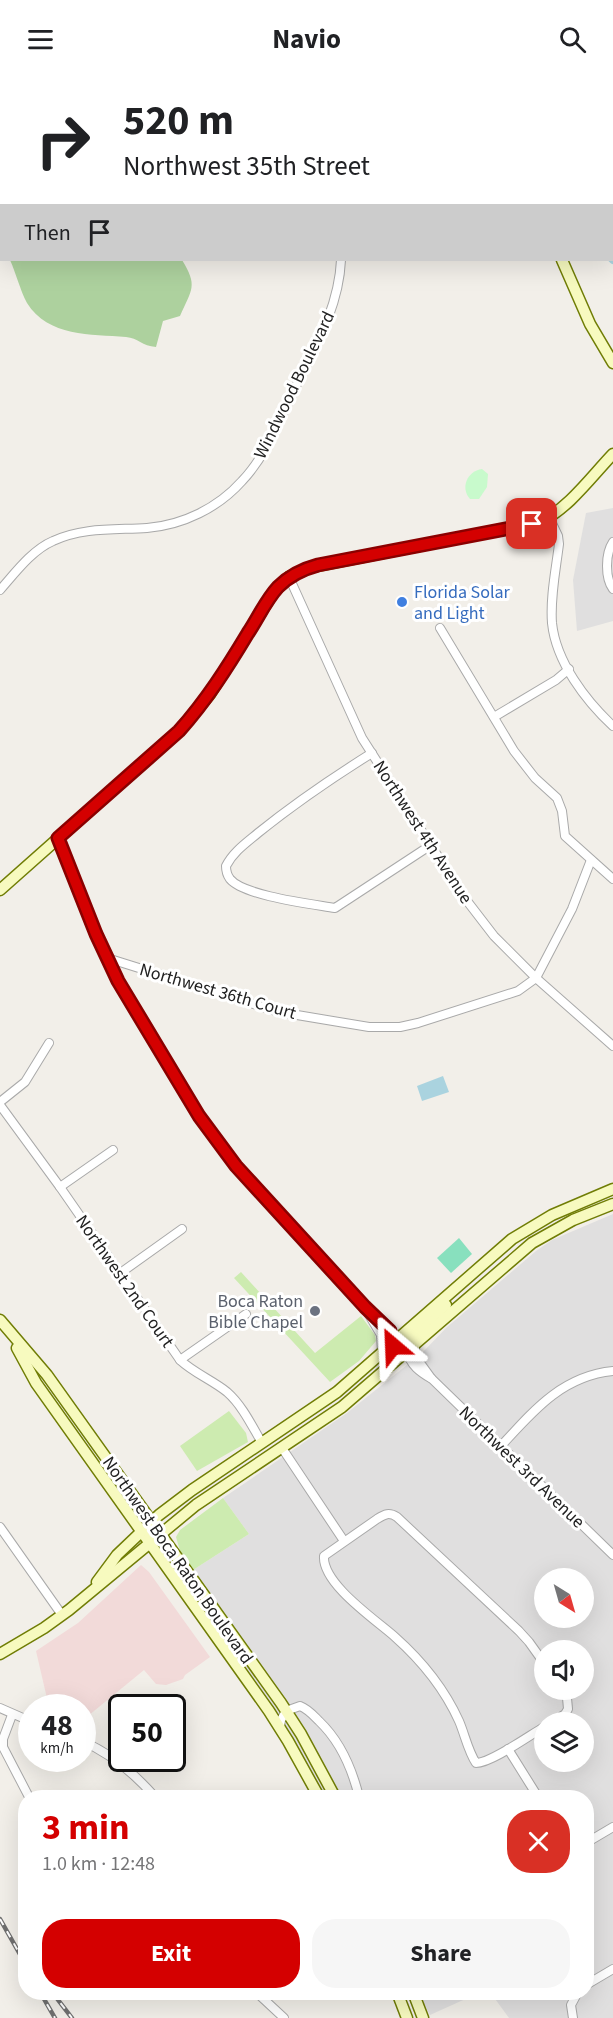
<!DOCTYPE html>
<meta charset="utf-8">
<style>
body{margin:0;font-family:"Source Sans 3",sans-serif;background:#f6f6f6;color:#202124;height:100vh;display:flex;flex-direction:column;font-size:22px;white-space:nowrap}
*{box-sizing:border-box;margin:0}
p{font-size:20px;color:#757577}
.icon{flex:none;width:33px;height:33px;fill:none;stroke:currentColor;stroke-width:2;stroke-linecap:round;stroke-linejoin:round}
.map{position:relative;flex:1;overflow:hidden}
.side{position:absolute;left:18px;top:1712px;width:576px;height:210px;display:flex;flex-direction:column;background:#fff;border-radius:24px;box-shadow:0 6px 24px #0002}
.side>*{flex:none}
.top-card{position:absolute;left:0px;top:0px;width:614px;height:183px;box-shadow:0 6px 24px #0002;background:#fff;color:#202124;overflow:hidden}
.needle{width:39px;rotate:143deg}
.controls{position:absolute;left:534px;top:1490px;display:grid;gap:12px}
.controls a{display:grid;place-items:center;width:60px;height:60px;border-radius:50%;background:#fff;box-shadow:0 6px 24px #0002;font-size:30px}
.speed{position:absolute;left:18px;top:1616px;display:flex;gap:12px;font-size:30px;font-weight:700;text-align:center}
.speed>*{display:grid;place-content:center;width:78px;height:78px;border-radius:50%;background:#fff;box-shadow:0 6px 24px #0002;line-height:1}
.speed small{font-size:15px;font-weight:400}
.speed .limit{border:3px solid #111;border-radius:9px;background:#fff;color:#111}
.pin{position:absolute;display:grid;place-items:center;width:51px;height:51px;color:#fff;margin:-26px;border-radius:12px;box-shadow:0 3px 9px #0006}
.me{position:absolute;width:66px;margin:-33px;rotate:334deg;stroke-linejoin:round;filter:drop-shadow(0 0 4px #0008)}
.turn{display:flex;align-items:center;gap:21px;height:126px;padding:0 24px;font-size:27px}
.turn .icon{width:78px;height:78px;stroke-width:2.5}
.turn b{display:block;font-size:42px;line-height:51px}
.then{display:flex;align-items:center;height:57px;padding:0 24px;background:#0003;gap:12px;font-size:22px}
.round{display:grid;place-items:center;flex:none;width:63px;height:63px;border-radius:24px;background:#f6f6f6}
.summary{display:flex;align-items:center;justify-content:space-between;height:102px;padding:0 24px}
h1{font-size:36px;font-weight:700;line-height:45px;color:#d40000}
.button{display:flex;gap:12px;margin-top:auto;padding:12px 24px}
.button a{flex:1;height:69px;border-radius:24px;background:#d40000;color:#fff;font-size:24px;font-weight:700;line-height:69px;text-align:center}
.button a+a{background:#f6f6f6;color:#202124}
header{display:flex;justify-content:space-between;align-items:center;height:78px;padding:0 24px;background:#fff;font-size:27px;font-weight:700}
.map>svg:first-child{display:block}
</style>
<header><svg class="icon" aria-label="menu" viewBox="0 0 24 24"><path d="M4 6h16M4 12h16M4 18h16"/></svg>Navio<svg class="icon" aria-label="search" viewBox="0 0 24 24"><circle cx="10" cy="10" r="6"/><path d="M15 15l6 6"/></svg></header>
<div class="map">
<svg width="613" height="1940" viewBox="0 0 613 1940">
<rect width="100%" height="100%" fill="#f2efe9"/>
<g fill="#e0dfdf" fill-rule="evenodd">
<path d="M613,430V543L577,553L573,502L586,435Z"/>
<path d="M613,1136V1940H509L490,1914H586V1719H314L193,1492L249,1456L223,1420L347,1335L423,1274L446,1250L536,1173L552,1162ZM544,1500H584V1539H544ZM544,1572H584V1611H544ZM544,1644H584V1683H544Z"/>
<path d="M418,1914H481L430,1937Z"/>
</g>
<path fill="#f2dad9" d="M141,1487L149,1494L210,1579L185,1597L183,1601L166,1607L156,1606L144,1592L83,1642L82,1629H49L36,1573L78,1545Z"/>
<path fill="#ffffe5" d="M484,0H613V165L612,2Z"/>
<g fill="#cdebb0">
<path d="M241,1194L315,1275L361,1238L375,1257L376,1263L359,1283L330,1304L234,1200Z"/>
<path d="M229,1333L246,1355L248,1364L197,1393L180,1368Z"/>
<path d="M223,1420L249,1456L193,1492L180,1473L176,1459L180,1452Z"/>
</g>
<path fill="#add19e" d="M10,182H182C198,208 192,211 180,238L163,243L156,269C142,268 138,260 126,259C91,256 48,259 27,225C20,212 16,195 10,182Z"/>
<path fill="#c8facc" d="M482,391L488,396L487,409L479,421H470C460,410 467,393 482,391Z"/>
<path fill="#88e0be" d="M459,1160L472,1176L451,1195L437,1180Z"/>
<path fill="#aad3df" d="M443,998L449,1014L422,1023L417,1008Z"/>
<g fill="none" stroke-linecap="round" stroke-linejoin="round">
<g stroke="#aad3df" stroke-width="8">
<path d="M469,0L470,2"/>
<path d="M612,181L613,182"/>
</g>
<g stroke="#a9a9a9" stroke-width="10">
<g id="street">
<path d="M252,0L253,2"/>
<path d="M597,0L598,2"/>
<path d="M4,2L6,0"/>
<path d="M612,20L613,21"/>
<path d="M549,439L558,458L559,466C556,491 550,519 552,545C556,584 586,623 613,648"/>
<path d="M613,464C605,476 605,500 613,511"/>
<path d="M289,499L362,660L464,819L494,858L536,900L613,968"/>
<path d="M0,512C15,495 32,472 53,463C83,449 115,452 147,450C183,447 218,430 242,403C267,377 280,340 296,308C316,268 339,228 341,182"/>
<path d="M440,550L514,673L535,700L557,720L562,733L565,758L613,801"/>
<path d="M494,639L556,602L569,591"/>
<path d="M372,675C332,700 294,726 258,755C246,765 233,774 226,788C226,792 227,797 230,801C244,818 312,826 335,830L431,767"/>
<path d="M58,760L89,839L118,903L208,1052L236,1088L365,1229L390,1253L393,1264"/>
<path d="M107,880L279,934L369,949H400L418,945L518,913L536,900L572,831L591,782"/>
<path d="M0,1024L25,1004L49,965"/>
<path d="M0,1027L60,1109L180,1282C194,1295 212,1302 227,1314C242,1327 252,1348 262,1365"/>
<path d="M60,1109L113,1072"/>
<path d="M119,1196L182,1151"/>
<path d="M368,1235L381,1257L382,1274"/>
<path d="M414,1267L418,1282L431,1300"/>
<path d="M407,1273C410,1287 420,1294 432,1301L613,1477"/>
<path d="M180,1282L246,1236"/>
<path d="M501,1368C533,1333 562,1298 613,1293"/>
<path d="M282,1370L344,1463"/>
<path d="M0,1449L62,1537"/>
<path d="M544,1585L529,1564L519,1553L397,1439C389,1434 385,1436 377,1441L324,1478C322,1506 376,1542 395,1559C422,1583 444,1610 459,1643C465,1657 468,1673 476,1685C491,1685 530,1657 544,1649"/>
<path d="M0,1630L32,1644"/>
<path d="M12,1637L3,1661V1669L29,1719"/>
<path d="M553,1644L565,1636L568,1631L567,1620L561,1611"/>
<path d="M280,1649L281,1642L286,1633L300,1628C308,1631 313,1637 319,1643C341,1664 352,1690 359,1719"/>
<path d="M82,1663C112,1676 134,1695 155,1719"/>
<path d="M508,1671L538,1719"/>
<path d="M586,1765L613,1749"/>
<path d="M586,1907L613,1891"/>
<path d="M256,1914L284,1940"/>
<path d="M573,1940L571,1927L578,1914"/>
</g>
</g>
<g stroke="#707d05" stroke-width="13">
<g id="secondary">
<path d="M439,0L440,2"/>
<path d="M562,182L590,246L613,285"/>
<path d="M0,812L179,653L210,616L273,515L289,499L311,489L540,444C569,430 591,399 613,376"/>
<path d="M0,1242L47,1297L281,1625L301,1656L335,1719"/>
<path d="M17,1270L36,1305L269,1633L288,1663L319,1719"/>
<path d="M407,1273L409,1262L413,1256L446,1227"/>
<path d="M97,1504L117,1477L159,1437L192,1412L337,1314L512,1161L552,1137L613,1111"/>
<path d="M0,1576L44,1550L69,1532L196,1427L342,1329L532,1165L573,1142L613,1126"/>
<path d="M397,1914L407,1940"/>
<path d="M413,1914L423,1940"/>
</g>
</g>
<use href="#street" stroke="#fff" stroke-width="8"/>
<use href="#secondary" stroke="#f7fabf" stroke-width="10"/>
<g stroke="#707070" stroke-width="4.5">
<g id="rail">
<path d="M0,1841L26,1887"/>
<path d="M40,1914L55,1940"/>
<path d="M52,1914L72,1940"/>
</g>
</g>
<use href="#rail" stroke="#fff" stroke-width="2" stroke-dasharray="7" stroke-linecap="butt"/>
</g>
<g fill="none" stroke-linecap="round" stroke-linejoin="round">
<g stroke="#8a0000" stroke-width="15">
<path id="route" d="M393,1268L390,1253L365,1229L236,1088L199,1038L118,903L96,856L58,760L179,653C206,623 227,590 248,555C258,540 266,522 278,509C290,497 303,491 318,487L532,446"/>
</g>
<use href="#route" stroke="#d40000" stroke-width="10"/>
</g>
<circle fill="#3f7fe0" stroke="#fff" stroke-width="2" cx="402" cy="524" r="6"/>
<circle fill="#6b7280" stroke="#fff" stroke-width="2" cx="315" cy="1233" r="6"/>
<g text-anchor="middle" stroke-width="6" stroke-linejoin="round" paint-order="stroke">
<g font-size="18" fill="#222" stroke="#fff">
<text transform="translate(294 307) rotate(-64)" y="6">Windwood Boulevard</text>
<text transform="translate(423 754) rotate(57)" y="6">Northwest 4th Avenue</text>
<text transform="translate(218 913) rotate(16)" y="6">Northwest 36th Court</text>
<text transform="translate(125 1203) rotate(55)" y="6">Northwest 2nd Court</text>
<text transform="translate(522 1389) rotate(44)" y="6">Northwest 3rd Avenue</text>
<text transform="translate(178 1482) rotate(55)" y="6">Northwest Boca Raton Boulevard</text>
</g>
<g font-size="18" fill="#366cbe" stroke="#fff" text-anchor="start">
<text x="414" y="520">Florida Solar<tspan x="414" dy="21">and Light</tspan></text>
</g>
<g font-size="18" fill="#5b616d" stroke="#fff" text-anchor="end">
<text x="303" y="1229">Boca Raton<tspan x="303" dy="21">Bible Chapel</tspan></text>
</g>
</g>
</svg>
<div class="controls">
<a><svg class="needle" viewBox="-14 -14 28 28"><path d="M0-13l5 13h-10z" fill="#e53935"/><path d="M0 13l5-13h-10z" fill="#757577"/></svg></a>
<a><svg class="icon" aria-label="sound" viewBox="0 0 24 24"><path d="M4 9h4l5-4v14l-5-4H4zM17 9q2 3 0 6"/></svg></a>
<a><svg class="icon" aria-label="layers" viewBox="0 0 24 24"><path d="M12 4l9 5-9 5-9-5zM3 14l9 5 9-5"/></svg></a>
</div>
<div class="speed"><div>48<small>km/h</small></div><div class="limit">50</div></div>
<div class="pin" style="left:532px;top:446px;background:#d93025"><svg class="icon" aria-label="arrive" viewBox="0 0 24 24"><path d="M6 21V4h12l-3 4 3 4H6"/></svg></div>
<svg class="me" style="left:393px;top:1268px" viewBox="-20 -20 40 40"><path d="M0-17L14 15 0 8-14 15z" fill="#d40000" stroke="#fff" stroke-width="4"/></svg>
<div class="top-card">
<div class="turn"><svg class="icon" aria-label="right" viewBox="0 0 24 24"><path d="M7 20v-9h11M14 6l5 5-5 5"/></svg><div><b>520 m</b>Northwest 35th Street</div></div>
<div class="then">Then<svg class="icon" aria-label="arrive" viewBox="0 0 24 24"><path d="M6 21V4h12l-3 4 3 4H6"/></svg></div>
</div>
<section class="side">
<div class="summary"><div><h1>3 min</h1><p>1.0 km · 12:48</p></div><a class="round" style="background:#d93025;color:#fff"><svg class="icon" aria-label="close" viewBox="0 0 24 24"><path d="M6 6l12 12M18 6L6 18"/></svg></a></div>
<div class="button"><a>Exit</a><a>Share</a></div>
</section>
</div>
